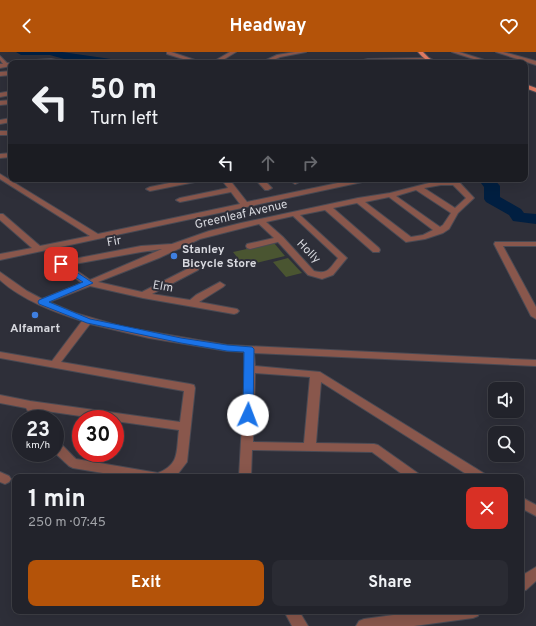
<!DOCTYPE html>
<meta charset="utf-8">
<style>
body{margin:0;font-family:Overpass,sans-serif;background:#2a2b33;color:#f1f3f6;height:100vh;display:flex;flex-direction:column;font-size:15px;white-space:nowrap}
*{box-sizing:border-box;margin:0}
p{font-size:13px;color:#a2a4a9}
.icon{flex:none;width:22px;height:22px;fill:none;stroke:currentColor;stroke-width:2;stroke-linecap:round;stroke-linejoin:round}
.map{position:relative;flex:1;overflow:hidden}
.sheet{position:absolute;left:12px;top:422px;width:512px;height:140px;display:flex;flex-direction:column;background:#22232b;border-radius:8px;box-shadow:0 4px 16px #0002,0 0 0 1px #3f4047}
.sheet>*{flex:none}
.banner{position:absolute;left:8px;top:8px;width:520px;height:122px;border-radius:8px;box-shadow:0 4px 16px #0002,0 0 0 1px #3f4047;background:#22232b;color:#f1f3f6;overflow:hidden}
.tools{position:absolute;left:488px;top:330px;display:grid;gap:8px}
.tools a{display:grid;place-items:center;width:36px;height:36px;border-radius:8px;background:#22232b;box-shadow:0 4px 16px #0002,0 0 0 1px #3f4047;font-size:20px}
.speed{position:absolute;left:12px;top:358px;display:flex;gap:8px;font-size:20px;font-weight:700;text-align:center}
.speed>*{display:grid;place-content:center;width:52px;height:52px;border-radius:50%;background:#22232b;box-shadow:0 4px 16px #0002,0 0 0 1px #3f4047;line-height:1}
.speed small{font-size:10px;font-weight:400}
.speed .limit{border:6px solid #d22;background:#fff;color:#111}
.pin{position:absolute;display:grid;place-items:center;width:34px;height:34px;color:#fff;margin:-17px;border-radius:8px;box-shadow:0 2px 6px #0006}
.me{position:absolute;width:44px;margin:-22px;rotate:2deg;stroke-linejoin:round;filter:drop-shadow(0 0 3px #0008)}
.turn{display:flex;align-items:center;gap:14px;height:84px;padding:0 16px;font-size:18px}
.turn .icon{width:52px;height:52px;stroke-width:2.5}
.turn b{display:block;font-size:28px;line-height:34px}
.lanes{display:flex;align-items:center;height:38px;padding:0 16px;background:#0003;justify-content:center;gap:20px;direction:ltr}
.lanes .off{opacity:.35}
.round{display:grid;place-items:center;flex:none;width:42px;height:42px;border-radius:8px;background:#2a2b33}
.summary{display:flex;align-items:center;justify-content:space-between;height:68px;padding:0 16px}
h1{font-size:24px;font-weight:700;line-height:30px}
.button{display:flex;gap:8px;margin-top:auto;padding:8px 16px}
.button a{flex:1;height:46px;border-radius:8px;background:#b45309;color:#fff;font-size:16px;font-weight:700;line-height:46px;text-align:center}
.button a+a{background:#2a2b33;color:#f1f3f6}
header{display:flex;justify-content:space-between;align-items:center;height:52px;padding:0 16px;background:#b45309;color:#fff;font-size:18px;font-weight:700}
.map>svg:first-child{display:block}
</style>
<header><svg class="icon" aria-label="back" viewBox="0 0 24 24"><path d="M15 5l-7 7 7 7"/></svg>Headway<svg class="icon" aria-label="heart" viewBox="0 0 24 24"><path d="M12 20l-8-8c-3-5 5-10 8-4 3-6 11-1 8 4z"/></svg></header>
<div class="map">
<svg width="536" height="574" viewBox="0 0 536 574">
<rect width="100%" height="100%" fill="#2e2f39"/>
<g fill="#4a5531">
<path d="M274,191L285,204L244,214L233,200Z"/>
<path d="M288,206L302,221L286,225L273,210Z"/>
</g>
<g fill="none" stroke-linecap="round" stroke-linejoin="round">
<g fill="#011f41" fill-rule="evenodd">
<path d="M16,0H62L118,8L123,11H94L64,7L50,3H21Z"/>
<path d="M478,127H494L500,134V145L521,157L524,161L536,162V172L513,169L509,163L486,150L484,147V135Z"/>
</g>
<g stroke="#494a54" stroke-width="2">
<g id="minor">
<path d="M167,0H171L204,11H196L167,2Z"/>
<path d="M230,0H236L218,11H211Z"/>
<path d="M295,0H306L280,5L267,11H260L277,3Z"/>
<path d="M452,0H459L494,11H486Z"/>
<path d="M496,0H503L536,9V13Z"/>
<path d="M0,4L7,11H13H11V14L0,16V12H3L0,8Z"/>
<path d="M429,6V8L427,9L350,11L368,7Z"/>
<path d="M51,7L71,11H18L21,9Z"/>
<path d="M11,19V23L0,24V20Z"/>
<path d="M11,39V43L0,45V41Z"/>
<path d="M11,48V52L0,53V49Z"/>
<path d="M11,66V70L0,72V68Z"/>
<rect x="0" y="79" width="11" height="4"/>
<path d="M11,101V105L0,106V102Z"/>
<path d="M0,122L98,182L240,152L231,140L180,150L176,148L180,146L228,136L221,127H229L247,150L357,127H371L367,129L0,208V202L32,196L0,168V162H3L40,194L90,184L0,127Z"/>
<path d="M189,127H204L200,129L150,139L146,137L150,135Z"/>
<path d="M255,127H263L272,136L268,138H265Z"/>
<path d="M288,127H296L299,130L295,132Z"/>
<path d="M449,128L460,131L474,146L458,161L449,177L443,181L425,187L406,190L357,151L333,156L379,196L380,198L379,200H373L325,158L300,163L347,206L333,223L322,227L308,223L278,190L250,197L247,196L246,194L247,192L274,186L259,172L200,187L159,206L98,230L142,240L195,213L199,216L198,218L152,242L190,248L196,243L220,230L225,233L223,235L199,250L237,257L239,259L237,261L234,262L143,246L90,234L49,250L75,261L123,275L227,293L536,308V314L254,301L255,314L320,320L485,422L487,425H471L321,330L316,391L374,392L378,393L419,422L421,425H406L372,400L252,398L251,425H239L245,317L244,300L227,299L149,286L90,272L61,310L190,332L194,333L195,336L187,410L177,423L174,425H127L73,416L69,414L55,401V388C60,389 70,402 76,407L158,421C180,412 176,400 179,378L115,369V367H101L39,358L45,367H33L26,356L0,351V343L30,349L180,370L184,339L0,306V300L52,309L82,269C54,260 22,248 0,228V220L27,239L42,247L82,231L58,214L57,212L58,210L141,194L172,192L209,179L241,171L358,146L390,141L433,130ZM441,133H453L466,146L455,156L424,136ZM416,138L451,161L443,173L440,175L396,144ZM389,145L433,178L423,183L411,185L365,150ZM293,164L338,206C330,216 328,223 314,219L283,185L266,170ZM162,197L90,228L69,213L141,200ZM255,321L310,325L304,391L253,390Z"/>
<path d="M495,190H536V194H503L536,255V267L531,264L494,192Z"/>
<path d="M0,420L9,424L11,427L9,430L5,432L0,430Z"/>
<path d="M521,445L536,453V464L521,456Z"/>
<path d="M536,515V529L526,538L521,539V524Z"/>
<path d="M284,559H299L308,574H292Z"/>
<path d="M423,559H480L478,564L473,566L414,574H356L359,569L364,567Z"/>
</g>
</g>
<g stroke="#494a54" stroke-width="2">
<g id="major">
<path d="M418,0H423L429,6L439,11C429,11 424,7 418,0Z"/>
<path d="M525,32L536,36V40L525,36Z"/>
</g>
</g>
<use href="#minor" fill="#89574c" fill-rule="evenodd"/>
<use href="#major" fill="#e07b64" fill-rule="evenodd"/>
</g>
<path fill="#1a73e8" stroke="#114b97" d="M61,210L93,231L49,250L90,267L100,269L181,286L227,293L252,295L254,297L253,363L252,365H244L243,363L244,300L227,299L181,291L87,271L39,252L38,250L39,248L83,230L58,214V211Z"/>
<g fill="#3f7fe0" stroke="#2e2f39" stroke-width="1.5">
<circle cx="174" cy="204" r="4"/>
<circle cx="35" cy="263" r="4"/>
</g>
<g text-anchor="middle" stroke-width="4" stroke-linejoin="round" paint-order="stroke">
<g font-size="12" fill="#d8d9df" stroke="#2e2f39">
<text transform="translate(241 162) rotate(-13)" y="4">Greenleaf Avenue</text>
<text transform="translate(114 189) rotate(-10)" y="4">Fir</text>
<text transform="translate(309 199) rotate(45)" y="4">Holly</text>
<text transform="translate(163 234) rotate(10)" y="4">Elm</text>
</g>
<g font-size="12" font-weight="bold" fill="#d8d9df" stroke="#2e2f39" text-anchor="start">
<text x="182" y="201">Stanley<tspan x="182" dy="14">Bicycle Store</tspan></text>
<text x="35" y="280" text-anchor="middle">Alfamart</text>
</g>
</g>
</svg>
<div class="tools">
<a><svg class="icon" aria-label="sound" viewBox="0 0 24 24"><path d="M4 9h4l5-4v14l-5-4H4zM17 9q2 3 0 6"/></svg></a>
<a><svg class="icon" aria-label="search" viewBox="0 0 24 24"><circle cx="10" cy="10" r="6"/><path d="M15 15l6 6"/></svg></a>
</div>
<div class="speed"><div>23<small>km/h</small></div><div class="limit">30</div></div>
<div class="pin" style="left:61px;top:212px;background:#d93025"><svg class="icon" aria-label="arrive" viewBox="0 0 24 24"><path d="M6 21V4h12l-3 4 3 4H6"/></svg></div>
<svg class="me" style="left:248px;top:363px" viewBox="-20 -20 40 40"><circle r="19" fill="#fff"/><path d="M0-13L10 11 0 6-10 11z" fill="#1a73e8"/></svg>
<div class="banner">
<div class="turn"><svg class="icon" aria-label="left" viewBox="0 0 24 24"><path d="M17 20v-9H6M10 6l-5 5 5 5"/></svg><div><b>50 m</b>Turn left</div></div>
<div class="lanes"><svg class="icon" aria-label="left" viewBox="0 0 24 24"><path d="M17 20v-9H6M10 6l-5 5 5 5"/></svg><svg class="icon off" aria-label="ahead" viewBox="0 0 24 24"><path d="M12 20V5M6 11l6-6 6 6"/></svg><svg class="icon off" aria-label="right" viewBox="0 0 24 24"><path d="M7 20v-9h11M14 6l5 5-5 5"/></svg></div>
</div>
<section class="sheet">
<div class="summary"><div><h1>1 min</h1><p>250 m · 07:45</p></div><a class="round" style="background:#d93025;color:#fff"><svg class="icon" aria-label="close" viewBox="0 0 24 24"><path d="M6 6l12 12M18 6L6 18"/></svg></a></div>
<div class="button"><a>Exit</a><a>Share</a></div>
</section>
</div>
